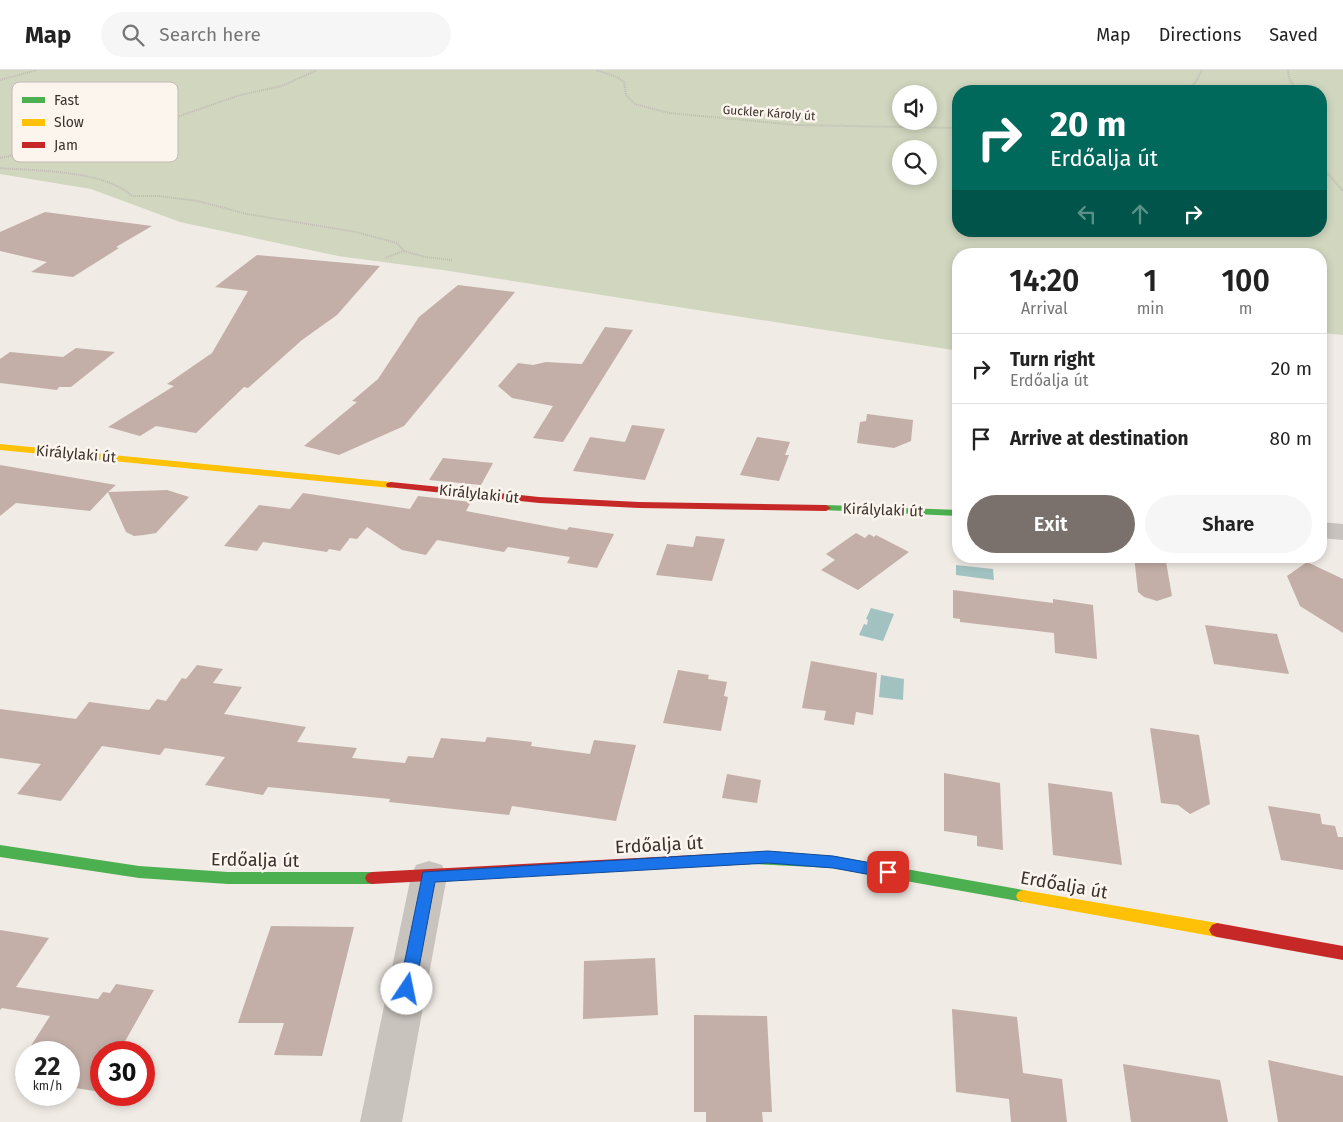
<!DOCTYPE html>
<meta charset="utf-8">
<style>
body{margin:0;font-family:"Fira Sans",sans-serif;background:#f6f6f6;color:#222;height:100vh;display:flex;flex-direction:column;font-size:19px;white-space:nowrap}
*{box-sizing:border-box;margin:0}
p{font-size:16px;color:#767676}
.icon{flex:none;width:28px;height:28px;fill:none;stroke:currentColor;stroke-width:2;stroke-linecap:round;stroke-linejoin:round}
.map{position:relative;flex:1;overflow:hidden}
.side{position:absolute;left:952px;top:178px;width:375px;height:315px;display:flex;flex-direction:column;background:#fff;border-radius:20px;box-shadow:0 2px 8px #0003}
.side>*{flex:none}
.guide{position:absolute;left:952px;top:15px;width:375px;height:152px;border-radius:20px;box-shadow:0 2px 8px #0003;background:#00695c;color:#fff;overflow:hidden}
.tools{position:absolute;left:892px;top:15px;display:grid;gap:10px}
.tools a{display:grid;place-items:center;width:45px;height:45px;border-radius:50%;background:#fff;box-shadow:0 2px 8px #0003;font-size:25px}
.speed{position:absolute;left:15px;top:971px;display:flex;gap:10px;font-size:25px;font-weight:700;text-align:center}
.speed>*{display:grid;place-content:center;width:65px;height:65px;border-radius:50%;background:#fff;box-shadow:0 2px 8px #0003;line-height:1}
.speed small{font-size:12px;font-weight:400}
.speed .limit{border:8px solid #d22;background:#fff;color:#111}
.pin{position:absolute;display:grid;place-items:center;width:42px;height:42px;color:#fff;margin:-21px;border-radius:10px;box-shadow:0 2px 8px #0006}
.me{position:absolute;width:55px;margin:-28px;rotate:11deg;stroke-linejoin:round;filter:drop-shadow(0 0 4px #0008)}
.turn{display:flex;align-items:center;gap:18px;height:105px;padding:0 15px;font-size:22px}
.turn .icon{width:65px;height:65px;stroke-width:2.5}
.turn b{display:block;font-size:35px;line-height:42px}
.lanes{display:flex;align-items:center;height:48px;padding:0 15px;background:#0003;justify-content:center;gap:25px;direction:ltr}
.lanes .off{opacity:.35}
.eta{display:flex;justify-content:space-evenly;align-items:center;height:85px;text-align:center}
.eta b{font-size:30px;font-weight:600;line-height:35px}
.primary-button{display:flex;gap:10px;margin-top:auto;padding:10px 15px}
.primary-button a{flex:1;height:58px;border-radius:30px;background:#7a716c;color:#fff;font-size:20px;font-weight:600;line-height:58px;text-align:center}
.primary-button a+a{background:#f6f6f6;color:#222}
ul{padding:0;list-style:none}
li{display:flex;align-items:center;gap:15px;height:70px;padding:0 15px;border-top:1px solid #e0e0e0}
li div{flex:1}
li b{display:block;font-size:19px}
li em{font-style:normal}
header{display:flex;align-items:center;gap:30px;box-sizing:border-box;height:70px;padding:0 25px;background:#fff;border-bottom:1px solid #e0e0e0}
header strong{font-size:24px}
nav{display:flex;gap:28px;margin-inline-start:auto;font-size:18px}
.search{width:350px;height:45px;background:#f6f6f6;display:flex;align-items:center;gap:12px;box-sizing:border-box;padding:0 18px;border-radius:28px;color:#767676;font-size:19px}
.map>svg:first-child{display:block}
</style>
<header>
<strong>Map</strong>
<div class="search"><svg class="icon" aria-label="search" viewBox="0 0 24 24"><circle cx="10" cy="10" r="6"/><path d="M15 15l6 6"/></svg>Search here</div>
<nav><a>Map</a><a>Directions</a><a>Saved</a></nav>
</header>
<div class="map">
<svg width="1343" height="1052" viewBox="0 0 1343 1052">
<rect width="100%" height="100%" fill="#f0ebe5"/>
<path fill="#d1d6bf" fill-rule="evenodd" d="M0,0H1343V265L1321,263V184H959V281L443,200L338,186L180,152L91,119L0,104ZM959,21H1321V161H959ZM901,24H929V51H901ZM901,79H929V106H901Z"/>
<g fill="#a1c2c1">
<path d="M956,495L993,499L994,510L956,505Z"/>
<path d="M871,538L894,544L883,571L859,565L864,554L867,555L868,550L866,549Z"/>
<path d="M881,605L904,609L903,630L879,627Z"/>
</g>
<g fill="#c3afa7">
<path d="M45,142L152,156L116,177L119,178L73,207L31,202L47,192L0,181V162Z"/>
<path d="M257,185L380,196L337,245L302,270L248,318L244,317L196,363L156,356L140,366L108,357L174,316L167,314L212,283L248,221L215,217Z"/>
<path d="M458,215L515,222L404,356L339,385L304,376L357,332L352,331L378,309L419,247Z"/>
<path d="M605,257L633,260L563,372L533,368L553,336L512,328L498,316L518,293L533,295L546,292L582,294Z"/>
<path d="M76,278L115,282L71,317H59L57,320L0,313V289L10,282L63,287Z"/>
<path d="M867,344L913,350L911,371L894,378L857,373L860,352L866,351Z"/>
<path d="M632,355L665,359L645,410L573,401L590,367L625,372Z"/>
<path d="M757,367L790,372L785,385H789L779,411L740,405Z"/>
<path d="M443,388L493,393L481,415L429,410Z"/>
<path d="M0,395L116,415L108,422L167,420L189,427L156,463L144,465L134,466L126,462L108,422L90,441L16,433L0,446Z"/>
<path d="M303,423L410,439L418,426L471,432L466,441L567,460L569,457L614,464L597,498L567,493L570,487L508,477L504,482L437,470L426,485L402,480L367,457L357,469L350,468L340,481L329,479L327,482L263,472L257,481L224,476L259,435L290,439Z"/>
<path d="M856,463L865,468L869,464L874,467L876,465L909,482L858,520L821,500L835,490L826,484Z"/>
<path d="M696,466L725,469L712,511L656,505L667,474L693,477Z"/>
<path d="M1134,486H1165L1172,526L1157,531L1144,527L1138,522Z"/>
<path d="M1307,492L1343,509V563L1300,536L1287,506Z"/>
<path d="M953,520L1053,533V529L1093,535L1097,589L1055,583L1054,563L960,552V549L953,548Z"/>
<path d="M1205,555L1277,564L1289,604L1214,594Z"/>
<path d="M811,591L877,603L873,645L856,642L854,655L824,650L826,641L802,638Z"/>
<path d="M197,595L223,599L213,613L242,617L224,644L306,657L297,672L357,678L352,688L405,693L408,686L433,688L441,668L485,672L487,667L532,672L531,676L590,684L594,670L636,675L616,751L512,736L509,745L389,732L390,729L268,717L263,725L205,715L225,687L165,678L160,685L102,676L61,731L17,724L41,694L0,688V639L76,649L89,632L149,640L157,629L166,631L182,608L186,609Z"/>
<path d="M678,600L709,605L708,609L727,612L724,626L728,627L721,661L663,653Z"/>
<path d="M1150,658L1199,665L1210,734L1190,744L1178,735L1161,733Z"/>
<path d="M944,703L1000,713L1003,780L977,776V766L944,761Z"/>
<path d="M727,704L761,710L757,733L722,728Z"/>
<path d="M1048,713L1112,722L1122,795L1053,785Z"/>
<path d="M1268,736L1320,744L1322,754L1335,756L1338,767H1343V800L1281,790Z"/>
<path d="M271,856L354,857L322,986L274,985L284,953H238Z"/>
<path d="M0,860L49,868L16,917L98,929L103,922L110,923L116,914L154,920L119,982H101V1022L69,1017V982H27L50,946L2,938L0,940Z"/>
<path d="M655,888L658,945L583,949L584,891Z"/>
<path d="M952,939L1017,947L1023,1003L1062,1009L1067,1052H1011L1009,1029L956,1022Z"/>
<path d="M694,945L767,946L772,1042H762L763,1052H706V1042H694Z"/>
<path d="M26,983V1010L15,1008L20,999H16Z"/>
<path d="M1268,990L1343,1006V1052H1278Z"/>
<path d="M1123,994L1220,1010L1228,1052H1131Z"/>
</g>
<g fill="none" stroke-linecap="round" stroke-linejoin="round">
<g stroke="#c2bbb6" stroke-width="2" stroke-dasharray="1 1" stroke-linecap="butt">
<path d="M596,0L617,7L624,12L626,25L635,34L669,43L797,55L959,58"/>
<path d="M1288,0L1289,8L1297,21"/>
<path d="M0,10L37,0"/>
<path d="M1185,21L1195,13L1202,0"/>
<path d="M0,88L103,67L168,50L240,25L282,16L317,0"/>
<path d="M1321,96L1343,121"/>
<path d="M0,98C37,101 104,100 132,126H159L198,131L247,144L356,162L397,173L404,181L385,188"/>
<path d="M404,181L425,187L452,190"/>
</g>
<g fill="#c9c3be" fill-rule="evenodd">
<path d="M1321,452L1343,454V470L1321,468Z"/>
<path d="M429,791L442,795L447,806L402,1052H360L411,806L416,795Z"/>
</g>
<g fill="#4caf50" fill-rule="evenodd">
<path d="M826,435L959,440V446L822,440L821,438L822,436Z"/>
<path d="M0,775L139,796L228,802H372L377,804L379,808L377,812L372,814H228L139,808L0,787Z"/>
<path d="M752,782L833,786L1023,820L1028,822L1030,826L1028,830L1023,832L833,798L752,794L747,792L745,788L747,784Z"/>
</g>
<g fill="#ffc107" fill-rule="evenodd">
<path d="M0,374L391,412L396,415L391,418L0,380Z"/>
<path d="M1023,820L1217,853L1222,855L1225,860L1222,865L1217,867L1023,832L1018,830L1016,826L1018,822Z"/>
</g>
<g fill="#c62828" fill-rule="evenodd">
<path d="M391,412L539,427L639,432L826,435L831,438L826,441L639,438L539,433L387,417L386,415L387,413Z"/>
<path d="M752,782L757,784L759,788L757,792L752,794L372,814L367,812L365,808L367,804L372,802Z"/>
<path d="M1217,853L1343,876V890L1217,867L1212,865L1209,860L1212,855Z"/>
</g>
</g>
<path fill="#1a73e8" stroke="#114b97" d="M768,781L833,786L888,796L893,797L895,802L893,806L888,808L833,798L768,793L435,812L415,919L413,924L407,926L401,924L399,919L423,802Z"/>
<g text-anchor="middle" stroke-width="5" stroke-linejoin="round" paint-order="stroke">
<g font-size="12" fill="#3b302b" stroke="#fbf5ee">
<text transform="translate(769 43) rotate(4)" y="4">Guckler Károly út</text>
</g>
<g font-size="15" fill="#3b302b" stroke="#fbf5ee">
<text transform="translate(76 384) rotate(5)" y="5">Királylaki út</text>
<text transform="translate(479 424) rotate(6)" y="5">Királylaki út</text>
<text transform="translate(883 440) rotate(2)" y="5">Királylaki út</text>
</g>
<g font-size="18" fill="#3b302b" stroke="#fbf5ee">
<text transform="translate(659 775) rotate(-3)" y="6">Erdőalja út</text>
<text transform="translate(255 790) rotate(1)" y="6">Erdőalja út</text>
<text transform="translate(1064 815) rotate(10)" y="6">Erdőalja út</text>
</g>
</g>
<rect x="12" y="12" width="166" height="80" rx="8" fill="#fbf5ee" stroke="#c1bab4" stroke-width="1"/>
<rect x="22" y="27" width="23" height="6" fill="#4caf50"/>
<rect x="22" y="49" width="23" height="7" fill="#ffc107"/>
<rect x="22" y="72" width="23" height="6" fill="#c62828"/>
<g font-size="14" fill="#3b302b">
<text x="54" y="35">Fast</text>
<text x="54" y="57">Slow</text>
<text x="54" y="80">Jam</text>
</g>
</svg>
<div class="tools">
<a><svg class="icon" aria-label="sound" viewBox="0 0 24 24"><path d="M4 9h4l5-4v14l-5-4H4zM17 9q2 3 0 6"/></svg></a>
<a><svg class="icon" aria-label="search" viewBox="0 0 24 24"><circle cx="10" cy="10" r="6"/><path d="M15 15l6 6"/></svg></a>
</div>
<div class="speed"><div>22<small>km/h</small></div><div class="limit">30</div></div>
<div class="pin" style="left:888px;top:802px;background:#d93025"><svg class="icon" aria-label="arrive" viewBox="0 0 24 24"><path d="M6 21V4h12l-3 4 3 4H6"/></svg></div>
<svg class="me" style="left:407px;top:919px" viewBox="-20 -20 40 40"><circle r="19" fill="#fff"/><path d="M0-13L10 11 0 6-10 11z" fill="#1a73e8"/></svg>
<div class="guide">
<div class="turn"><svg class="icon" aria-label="right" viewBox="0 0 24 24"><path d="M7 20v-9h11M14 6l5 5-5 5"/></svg><div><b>20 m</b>Erdőalja út</div></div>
<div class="lanes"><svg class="icon off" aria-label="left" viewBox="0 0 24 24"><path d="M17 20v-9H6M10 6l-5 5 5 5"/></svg><svg class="icon off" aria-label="ahead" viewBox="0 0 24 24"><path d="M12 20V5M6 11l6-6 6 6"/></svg><svg class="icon" aria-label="right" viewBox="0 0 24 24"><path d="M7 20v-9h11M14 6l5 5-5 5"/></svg></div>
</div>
<section class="side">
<div class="eta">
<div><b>14:20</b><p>Arrival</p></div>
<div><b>1</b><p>min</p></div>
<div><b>100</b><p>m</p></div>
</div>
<ul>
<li><svg class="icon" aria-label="right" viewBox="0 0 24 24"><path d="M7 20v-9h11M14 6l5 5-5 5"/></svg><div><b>Turn right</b><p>Erdőalja út</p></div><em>20 m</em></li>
<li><svg class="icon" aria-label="arrive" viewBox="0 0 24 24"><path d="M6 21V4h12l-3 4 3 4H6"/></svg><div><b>Arrive at destination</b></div><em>80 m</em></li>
</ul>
<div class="primary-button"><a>Exit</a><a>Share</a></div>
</section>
</div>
